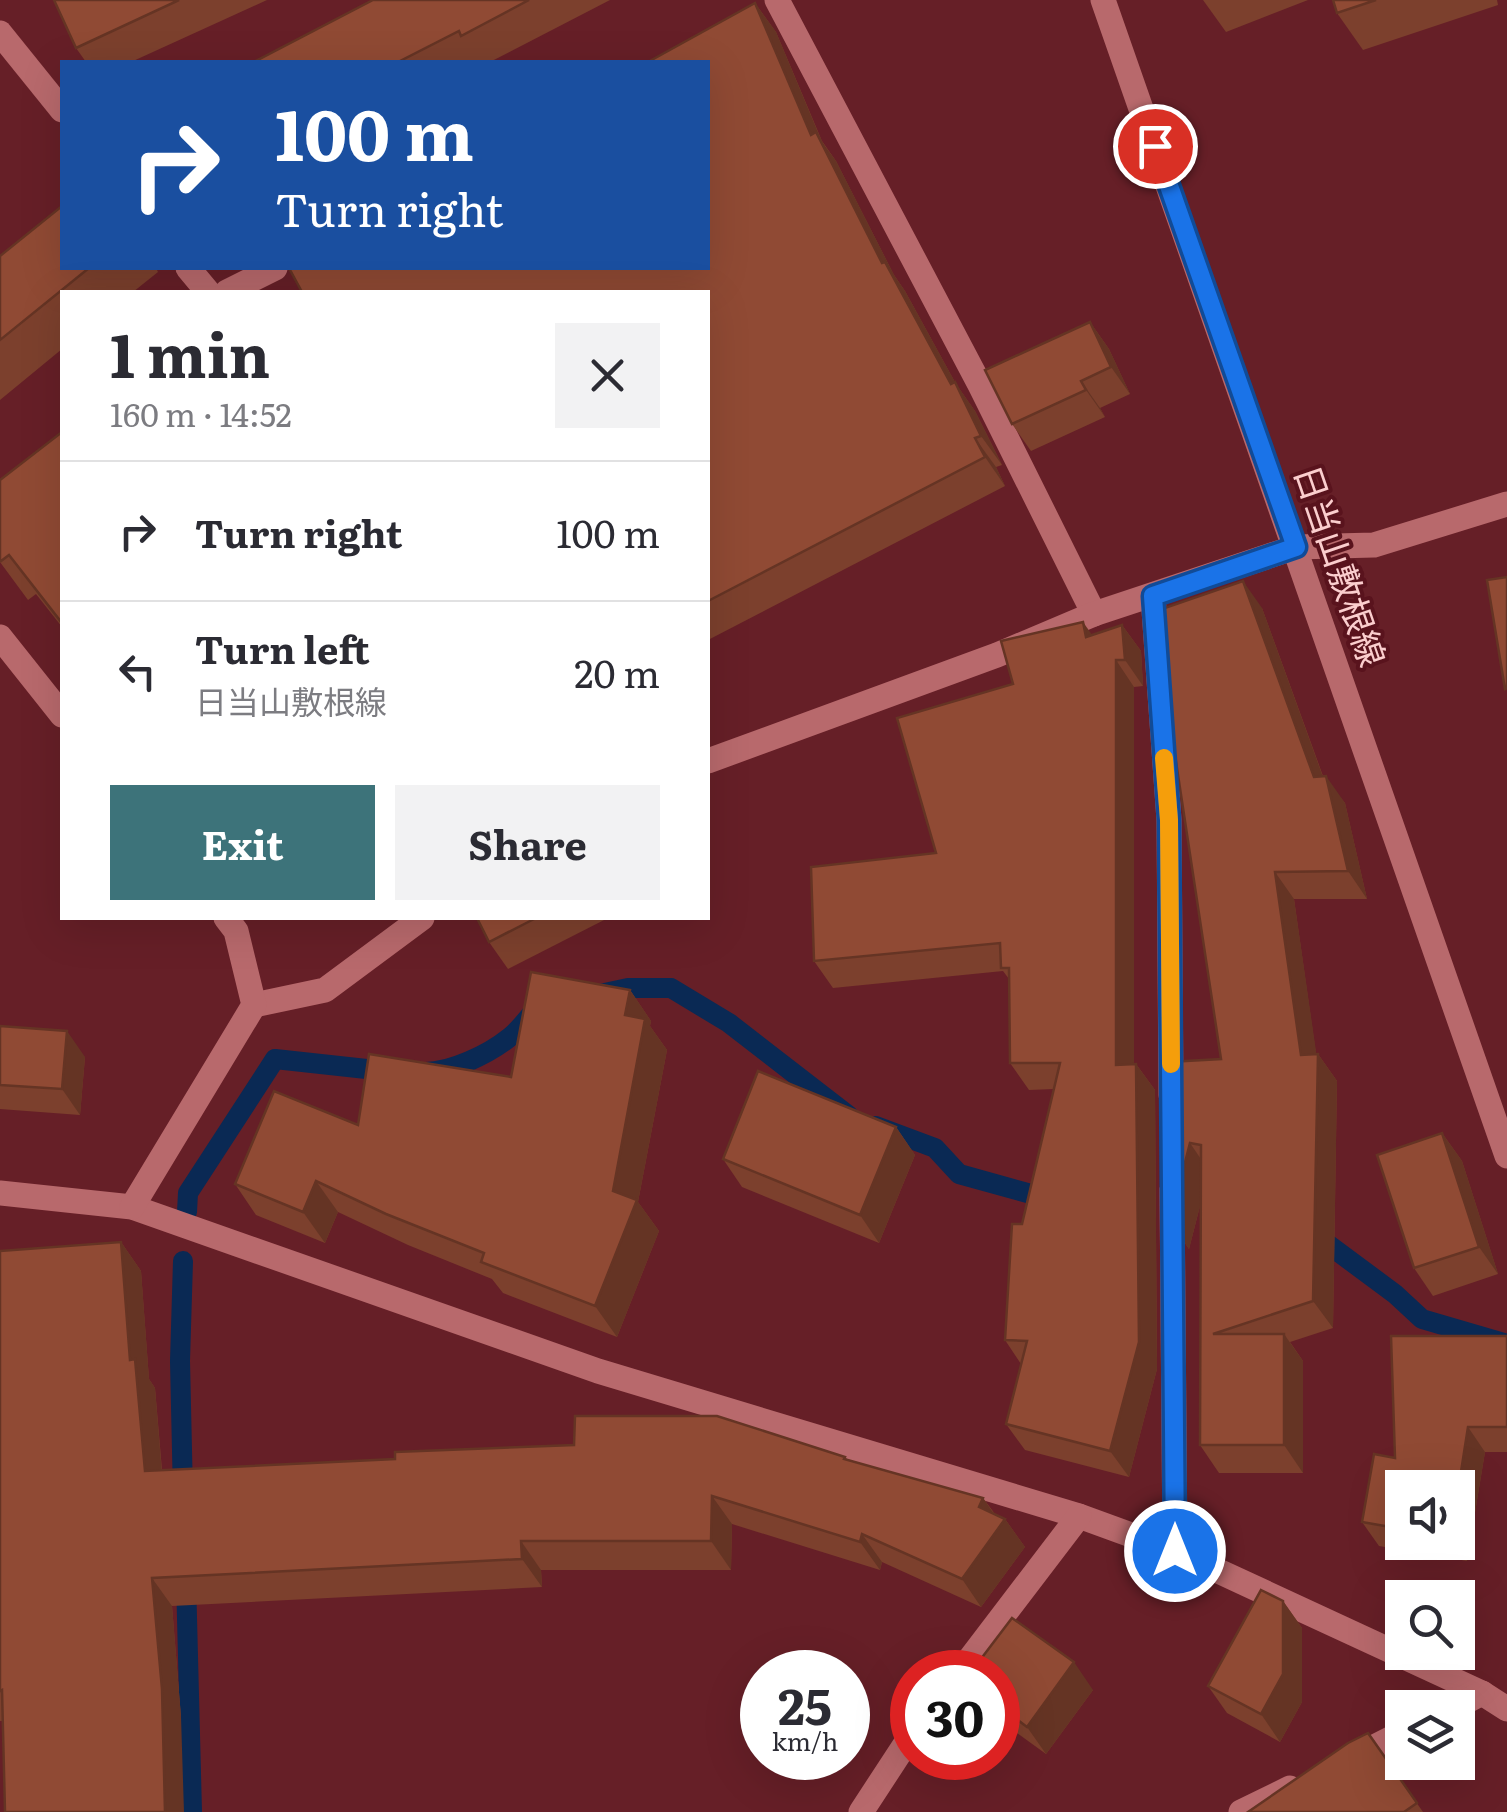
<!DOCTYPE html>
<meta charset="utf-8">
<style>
body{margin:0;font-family:Literata,"Noto Sans JP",serif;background:#f2f2f3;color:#2b2b33;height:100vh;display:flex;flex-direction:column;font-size:38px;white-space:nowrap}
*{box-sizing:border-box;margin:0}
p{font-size:32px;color:#7c7c81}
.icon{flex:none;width:55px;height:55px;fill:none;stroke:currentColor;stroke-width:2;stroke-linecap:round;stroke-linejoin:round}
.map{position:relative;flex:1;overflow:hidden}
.panel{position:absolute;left:60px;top:290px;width:650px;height:630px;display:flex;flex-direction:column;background:#fff;border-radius:0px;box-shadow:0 10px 40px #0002}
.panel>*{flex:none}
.hud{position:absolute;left:60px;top:60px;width:650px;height:210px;border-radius:0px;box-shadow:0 10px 40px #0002;background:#1a4fa0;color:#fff;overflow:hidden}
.controls{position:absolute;left:1385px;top:1470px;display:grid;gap:20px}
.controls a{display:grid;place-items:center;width:90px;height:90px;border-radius:0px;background:#fff;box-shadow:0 10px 40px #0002;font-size:50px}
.speed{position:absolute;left:740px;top:1650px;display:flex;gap:20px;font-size:50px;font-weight:700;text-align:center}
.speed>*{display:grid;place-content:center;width:130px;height:130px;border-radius:50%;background:#fff;box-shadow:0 10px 40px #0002;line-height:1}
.speed small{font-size:25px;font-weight:400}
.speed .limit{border:15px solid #d22;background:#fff;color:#111}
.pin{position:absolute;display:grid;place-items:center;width:85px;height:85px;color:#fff;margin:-42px;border:5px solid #fff;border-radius:50%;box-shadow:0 2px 10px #0007}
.me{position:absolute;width:110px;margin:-55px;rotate:0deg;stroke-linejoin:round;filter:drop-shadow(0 0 8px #0008)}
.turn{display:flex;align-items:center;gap:35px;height:210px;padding:0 50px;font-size:45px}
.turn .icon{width:130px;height:130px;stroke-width:2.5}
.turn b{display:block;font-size:70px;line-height:85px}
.round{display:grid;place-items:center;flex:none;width:105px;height:105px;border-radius:0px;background:#f2f2f3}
.summary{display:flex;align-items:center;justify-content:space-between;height:170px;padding:0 50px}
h1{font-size:60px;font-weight:700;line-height:75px}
.primary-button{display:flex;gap:20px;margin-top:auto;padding:20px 50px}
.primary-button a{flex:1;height:115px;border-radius:0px;background:#3d737a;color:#fff;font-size:40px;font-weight:700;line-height:115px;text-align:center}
.primary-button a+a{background:#f2f2f3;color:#2b2b33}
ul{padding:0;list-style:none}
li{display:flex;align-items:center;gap:30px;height:140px;padding:0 50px;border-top:2px solid #e1e1e2}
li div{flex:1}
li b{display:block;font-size:38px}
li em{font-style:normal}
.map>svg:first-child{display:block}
</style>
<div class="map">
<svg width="1507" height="1812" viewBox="0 0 1507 1812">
<rect width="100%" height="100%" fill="#661f27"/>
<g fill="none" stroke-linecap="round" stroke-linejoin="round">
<g stroke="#0a2954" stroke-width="20">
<path d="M600,994L628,988H671L729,1023L849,1116"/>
<path d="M423,1072C450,1073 489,1054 510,1037C520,1029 529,1017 537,1007"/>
<path d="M876,1126L935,1148L959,1174L1053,1200"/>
<path d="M187,1212L188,1193L275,1059L394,1072"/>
<path d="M1308,1241L1329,1245L1395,1294L1422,1319L1507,1344"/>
<path d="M183,1495L180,1361L183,1261"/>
<path d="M186,1579L192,1812"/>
</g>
<g stroke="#b8696c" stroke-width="25">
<path d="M777,0L980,385L1094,614"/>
<path d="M0,33L62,110"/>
<path d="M188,268L208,292"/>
<path d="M227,292L275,268"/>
<path d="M1153,596L1169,820L1171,1095"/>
<path d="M0,637L62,715"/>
<path d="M708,761L997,655L1094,614L1296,547L1374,545L1507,504"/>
<path d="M254,1005L325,990L422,918"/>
<path d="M1172,1190L1175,1551"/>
<path d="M0,1193L132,1207L598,1371L1079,1516L1175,1551L1482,1693L1507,1709"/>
<path d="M132,1207L254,1005L236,931L226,918"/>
<path d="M960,1672L1079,1516"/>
<path d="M1454,1708L1482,1693"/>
<path d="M1349,1760L1402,1733"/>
<path d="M861,1812L912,1734"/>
<path d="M1241,1812L1290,1788"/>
</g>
<path stroke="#b8696c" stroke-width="25" d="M1103,0L1507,1156"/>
</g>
<g fill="#7c402d" fill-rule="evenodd">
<path d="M54,0H267L131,62H86L76,48Z"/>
<path d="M373,0H610L490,62H254Z"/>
<path d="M1203,0H1308L1226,32Z"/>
<path d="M1333,0H1497L1498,5L1363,50L1337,13Z"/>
<path d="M755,3L776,32L822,141L836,161L894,275L905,291L956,384L975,411L1002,465L996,467L1005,486L708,640V292Z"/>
<path d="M0,256L62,268H156L158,272L133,292H62V349L0,400Z"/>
<path d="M1090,322L1109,349L1130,394L1100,408L1105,417L1031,451L1012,424Z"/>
<path d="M62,432V627L36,594L28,600L0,562V480Z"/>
<path d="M1262,608L1323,776L1345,803L1367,899H1294L1316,1054H1318L1337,1081L1333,1328L1290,1342L1303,1361V1473H1219L1200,1445L1201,1202L1189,1249L1170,1221L1168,1062L1221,1059L1162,664L1156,657Z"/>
<path d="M1122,625L1141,651L1143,686L1134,687V1064H1136L1155,1090L1157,1369L1129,1477L1025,1450L1006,1424L1021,1364L1005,1340L1022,1224L1054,1089L1029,1090L1010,1063L1009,979L1003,971L833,988L814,961L936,853L1013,684L1092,635Z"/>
<path d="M477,918H608L508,969L489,942Z"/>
<path d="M630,990L651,1021L650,1026L667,1050L638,1202L659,1231L617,1337L503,1293L492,1279L408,1245L338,1212L325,1243L256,1215L235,1184L358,1125L511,1077Z"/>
<path d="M0,1026L85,1057L80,1115L0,1109Z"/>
<path d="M896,1127L915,1155L879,1243L742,1187L723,1159Z"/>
<path d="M1442,1133L1462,1161L1498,1274L1433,1296L1414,1268Z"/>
<path d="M121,1242L141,1271L149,1379L155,1388L162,1470L845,1457L848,1460L983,1498L995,1514L1005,1519L1025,1547L981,1607L882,1562L880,1570L732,1524L731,1570H541L542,1587L172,1606L181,1717L0,1721V1251Z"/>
<path d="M1507,1336V1452H1485L1467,1561L1379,1546L1362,1522L1395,1458ZM1402,1488L1458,1542H1402Z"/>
<path d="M1283,1601L1302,1628V1702L1280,1742L1227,1713L1208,1686Z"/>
<path d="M998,1672L1093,1690L1046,1754L998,1719Z"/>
<path d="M1368,1733L1423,1812H1248Z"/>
</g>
<g fill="#653424">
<path d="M755,3L776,32L822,142L836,161L894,275L905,291L956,384L975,411L1002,465L981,436L882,263L811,135Z"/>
<path d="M1090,322L1109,349L1130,394L1111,367Z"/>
<path d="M1081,381L1100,408L1105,417L1086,390Z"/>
<path d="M975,438L996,467L1005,486L985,457Z"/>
<path d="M1243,581L1262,608L1332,802L1326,776L1345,803L1367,899L1348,871Z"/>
<path d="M1083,622L1102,649L1086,637Z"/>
<path d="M1122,625L1141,651L1143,686L1125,660Z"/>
<path d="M1116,660L1134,687V1092L1116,1065Z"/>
<path d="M1275,872L1294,899L1318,1065V1054L1337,1081L1333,1328L1313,1301L1301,1055Z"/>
<path d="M630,990L651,1021L650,1026L667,1050L638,1202L659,1231L617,1337L595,1306L613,1191L625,1015Z"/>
<path d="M67,1031L85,1057L80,1115L62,1089Z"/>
<path d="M1136,1064L1155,1090L1157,1369L1129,1477L1110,1451Z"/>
<path d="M896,1127L915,1155L879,1243L860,1215Z"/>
<path d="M1442,1133L1462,1161L1498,1274L1479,1247Z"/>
<path d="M1190,1143L1209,1171L1189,1249L1170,1221Z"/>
<path d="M316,1181L338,1212L325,1243L303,1212Z"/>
<path d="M121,1242L141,1271L149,1379L155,1388L164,1499L145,1471L130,1360Z"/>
<path d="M1284,1334L1303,1361V1473L1284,1445Z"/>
<path d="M1468,1427L1485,1452L1467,1561L1455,1542H1458V1491Z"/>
<path d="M712,1496L732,1524L731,1570L711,1541Z"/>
<path d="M983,1498L1001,1524L1005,1519L1025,1547L981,1607L962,1579L979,1507Z"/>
<path d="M862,1534L882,1562L880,1570L860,1542Z"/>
<path d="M521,1541L541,1570L542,1587L522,1559Z"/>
<path d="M152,1578L172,1606L181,1717L184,1812H165Z"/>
<path d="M1283,1601L1302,1628V1702L1280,1742L1261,1714Z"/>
<path d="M1074,1662L1093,1690L1046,1754L1027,1727Z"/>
</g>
<g fill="#904a34" stroke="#653424" stroke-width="2.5">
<path d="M54,0H179L76,48Z"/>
<path d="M373,0H529L461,36L459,31L398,62H254Z"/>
<path d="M1333,0H1376L1337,13Z"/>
<path d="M755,3L811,135L816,132L882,263L885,262L951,384L955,382L981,436L975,438L985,457L708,601V292H302L289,268H708V62H648Z"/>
<path d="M62,206V268H89L0,340V256Z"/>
<path d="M1090,322L1111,367L1081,381L1086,390L1012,424L985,370Z"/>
<path d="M62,432V623L9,555L1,561L0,560V480Z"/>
<path d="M1507,577V688L1505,689L1487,580Z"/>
<path d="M1243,581L1314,777L1326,776L1348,871L1275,872L1301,1055L1318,1054L1313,1301L1213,1334H1284V1445H1200L1201,1145L1190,1143L1170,1221L1168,1062L1221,1059L1160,656L1156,657L1153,612Z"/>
<path d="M1083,622L1086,637L1122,625L1125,660H1116V1065L1136,1064L1139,1342L1110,1451L1006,1424L1027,1341L1005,1340L1012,1224H1022L1060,1063H1010L1009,968H1001L1000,943L814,961L811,867L936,853L897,718L1013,684L1001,641Z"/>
<path d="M477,918H536L489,942Z"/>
<path d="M531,972L630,990L625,1015L645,1019L613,1191L637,1200L595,1306L481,1262L484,1253L386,1214L316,1181L303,1212L235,1184L274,1091L358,1125L369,1054L511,1077Z"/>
<path d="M0,1026L67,1031L62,1089L0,1085Z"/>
<path d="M758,1071L896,1127L860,1215L723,1159Z"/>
<path d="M1442,1133L1479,1247L1414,1268L1377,1155Z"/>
<path d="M121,1242L130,1360L135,1359L145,1471L395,1459V1452L574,1445L575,1416H717L845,1457L844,1459L983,1498L979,1507L1005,1519L962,1579L862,1534L860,1542L712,1496L711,1541H521L522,1559L152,1578L162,1689L165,1812H5L2,1690L0,1691V1251Z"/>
<path d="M1391,1336H1507V1427H1468L1458,1491V1488H1402V1529L1362,1522L1374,1454L1395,1458Z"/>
<path d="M1261,1590L1283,1601V1674L1261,1714L1208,1686Z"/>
<path d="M1012,1618L1074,1662L1027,1727L998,1705V1672H971Z"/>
<path d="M1368,1733L1417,1803L1404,1812H1248L1348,1743Z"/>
</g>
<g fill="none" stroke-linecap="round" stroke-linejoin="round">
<g stroke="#114b97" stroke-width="25">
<path id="route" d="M1155,146L1296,547L1153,596L1169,820L1175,1551"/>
</g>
<use href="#route" stroke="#1a73e8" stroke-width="18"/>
<path stroke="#f59e0b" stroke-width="18" d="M1164,758L1169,820L1171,1064"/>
</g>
<g text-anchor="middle" stroke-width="8" stroke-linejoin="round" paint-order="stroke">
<g font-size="35" fill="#fbcece" stroke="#59131d">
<text transform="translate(1339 566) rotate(71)" y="12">日当山敷根線</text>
</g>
</g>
</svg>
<div class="controls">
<a><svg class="icon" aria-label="sound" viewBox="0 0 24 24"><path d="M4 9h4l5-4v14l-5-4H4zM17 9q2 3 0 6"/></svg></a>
<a><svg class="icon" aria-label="search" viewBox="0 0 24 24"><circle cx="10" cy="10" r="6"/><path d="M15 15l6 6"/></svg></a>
<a><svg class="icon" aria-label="layers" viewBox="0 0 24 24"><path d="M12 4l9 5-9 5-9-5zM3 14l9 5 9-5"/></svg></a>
</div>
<div class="speed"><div>25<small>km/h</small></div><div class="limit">30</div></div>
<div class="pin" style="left:1155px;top:146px;background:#d93025"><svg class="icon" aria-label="arrive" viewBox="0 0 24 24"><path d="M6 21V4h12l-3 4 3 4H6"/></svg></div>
<svg class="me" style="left:1175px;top:1551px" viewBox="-20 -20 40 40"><circle r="17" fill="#1a73e8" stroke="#fff" stroke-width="3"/><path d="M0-11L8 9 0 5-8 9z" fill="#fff"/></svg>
<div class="hud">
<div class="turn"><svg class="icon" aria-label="right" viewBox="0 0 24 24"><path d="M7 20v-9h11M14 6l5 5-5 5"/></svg><div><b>100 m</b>Turn right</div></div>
</div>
<section class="panel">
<div class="summary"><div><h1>1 min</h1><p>160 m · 14:52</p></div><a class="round"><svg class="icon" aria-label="close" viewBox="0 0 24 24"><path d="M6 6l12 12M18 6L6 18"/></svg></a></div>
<ul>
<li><svg class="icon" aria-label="right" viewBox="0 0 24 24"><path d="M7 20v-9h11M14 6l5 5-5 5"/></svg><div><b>Turn right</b></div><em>100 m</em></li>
<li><svg class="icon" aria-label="left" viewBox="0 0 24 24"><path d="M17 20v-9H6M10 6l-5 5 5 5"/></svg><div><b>Turn left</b><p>日当山敷根線</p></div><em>20 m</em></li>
</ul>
<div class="primary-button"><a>Exit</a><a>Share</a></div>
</section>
</div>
